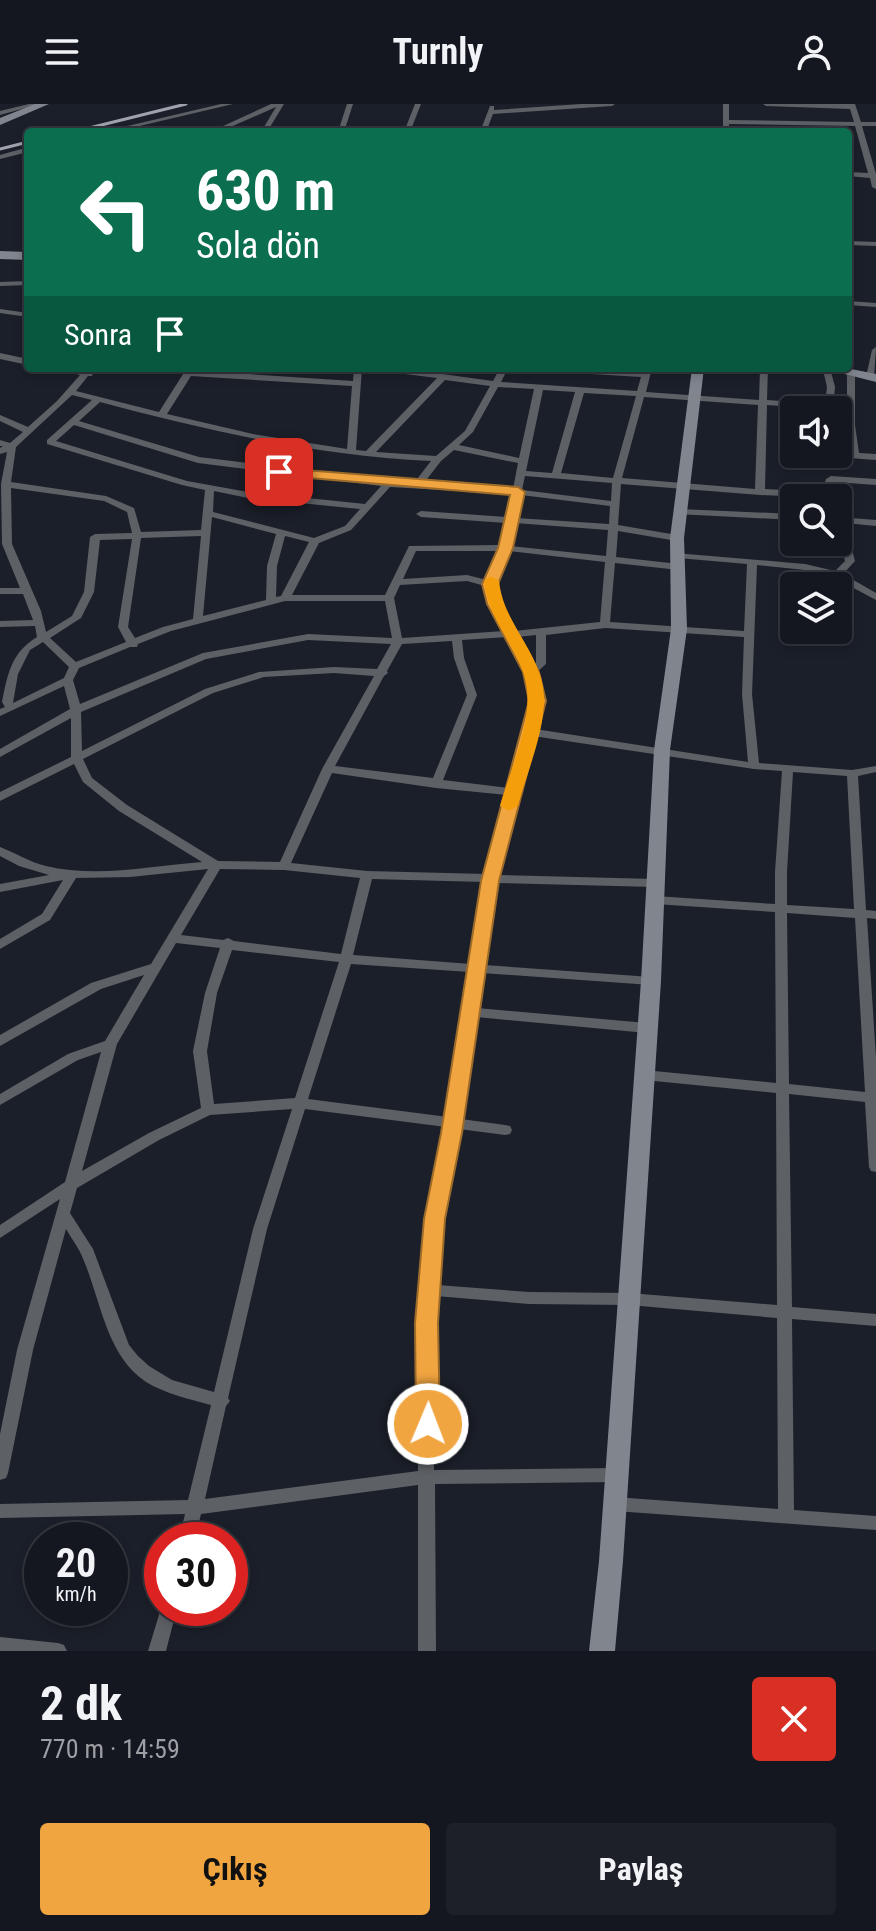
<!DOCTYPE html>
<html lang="tr">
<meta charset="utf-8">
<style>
body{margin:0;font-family:"Roboto Condensed",sans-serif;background:#1d2028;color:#f1f3f6;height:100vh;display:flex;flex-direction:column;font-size:30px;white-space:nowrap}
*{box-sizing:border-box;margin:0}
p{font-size:26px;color:#9d9fa4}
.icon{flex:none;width:44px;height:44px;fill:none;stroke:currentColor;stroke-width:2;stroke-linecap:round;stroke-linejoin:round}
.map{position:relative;height:1547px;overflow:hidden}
.panel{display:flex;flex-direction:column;background:#14171f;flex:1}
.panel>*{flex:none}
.top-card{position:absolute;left:24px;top:24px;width:828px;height:244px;border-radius:8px;box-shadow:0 4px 12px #0003,0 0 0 2px #33363d;background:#0b6e4f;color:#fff;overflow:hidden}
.tools{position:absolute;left:780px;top:292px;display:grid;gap:16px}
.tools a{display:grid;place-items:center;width:72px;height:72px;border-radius:8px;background:#14171f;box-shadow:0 4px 12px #0003,0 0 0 2px #33363d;font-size:40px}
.speed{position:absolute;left:24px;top:1418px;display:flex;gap:16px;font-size:40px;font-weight:700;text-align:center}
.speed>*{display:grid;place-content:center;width:104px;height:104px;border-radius:50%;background:#14171f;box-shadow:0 4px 12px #0003,0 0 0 2px #33363d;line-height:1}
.speed small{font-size:20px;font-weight:400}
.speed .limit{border:12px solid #d22;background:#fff;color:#111}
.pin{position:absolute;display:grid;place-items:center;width:68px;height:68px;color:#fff;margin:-34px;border-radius:16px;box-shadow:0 4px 12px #0006}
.me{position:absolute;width:88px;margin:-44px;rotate:1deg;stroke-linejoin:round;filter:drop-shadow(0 0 6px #0008)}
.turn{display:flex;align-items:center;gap:28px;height:168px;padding:0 40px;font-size:36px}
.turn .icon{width:104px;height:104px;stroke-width:2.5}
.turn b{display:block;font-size:56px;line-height:68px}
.then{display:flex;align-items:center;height:76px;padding:0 40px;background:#0003;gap:16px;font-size:30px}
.round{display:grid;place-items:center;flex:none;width:84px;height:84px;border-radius:8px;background:#1d2028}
.summary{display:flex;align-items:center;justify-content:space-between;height:136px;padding:0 40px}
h1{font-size:48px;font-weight:700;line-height:60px}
.cta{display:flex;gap:16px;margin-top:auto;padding:16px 40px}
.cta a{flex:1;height:92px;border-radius:8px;background:#f1a540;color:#111;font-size:32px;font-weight:700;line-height:92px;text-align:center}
.cta a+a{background:#1d2028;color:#f1f3f6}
header{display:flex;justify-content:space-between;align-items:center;height:104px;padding:0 40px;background:#14171f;font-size:36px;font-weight:700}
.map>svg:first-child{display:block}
</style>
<header><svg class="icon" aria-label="menu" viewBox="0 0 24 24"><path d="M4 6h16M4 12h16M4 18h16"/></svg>Turnly<svg class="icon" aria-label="person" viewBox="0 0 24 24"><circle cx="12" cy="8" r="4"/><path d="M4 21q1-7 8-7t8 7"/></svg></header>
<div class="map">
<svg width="876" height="1547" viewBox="0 0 876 1547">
<rect width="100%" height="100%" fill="#1b1f29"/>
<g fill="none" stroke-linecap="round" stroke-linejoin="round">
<g fill="#5d6065" fill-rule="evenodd">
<path d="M29,0H40L0,11V7Z"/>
<path d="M221,0H233L114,28H102Z"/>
<path d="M271,0H284L267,28H261L276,3L219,28H210Z"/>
<path d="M347,0H353L344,28H338Z"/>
<path d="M415,0H421L410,28H404Z"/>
<path d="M581,0H615L612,2L493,10L486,28H480L490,2H494V6Z"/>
<path d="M723,0H729V16L854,18L850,5L766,2L763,0H855L861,18H876V22H862L876,70V85L872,83L870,74L848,72V68L868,69L855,22L729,20V26L726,28H684L687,26L723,24Z"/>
<path d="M25,44H28V48L0,55V51Z"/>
<path d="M848,137L876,138V142L848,141Z"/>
<path d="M28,177V181L0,182V178Z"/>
<path d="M848,197L876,199V203L848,201Z"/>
<path d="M0,205L28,209V213L0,209Z"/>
<path d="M876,243L874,273L870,276L866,273L872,246Z"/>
<path d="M0,249L28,255V261L0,255Z"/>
<path d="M54,264L84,266L86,264H95L92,272H88L76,287L159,308L185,267L188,266L353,277L354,264H362L356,346L366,347L437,274L381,267L377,264H399L493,277L500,264H508L501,278L637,287L641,273L542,267L538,264H580L643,268L644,264H652L646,288L759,296L760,264H768L767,296L825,300L827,283L823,266L830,264L835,283L833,306L767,301L765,385L822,388L826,375L831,372L876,375V381L835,378L831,391L826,394L760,391L621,380L618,421L677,431L682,434L677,437L618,427L616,453L679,460L684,463L679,466L615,459L610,518L744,527L747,460L678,454L675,453V449L805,460L835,467L845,457L838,430V413L876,416V422L845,419L855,457L843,470L876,489V496L833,473L805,466L757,461L752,590L759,659L852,666L876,662V668L858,672L866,806L876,807V815L867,814L876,954V1068L871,1067L869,1063L865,998L789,990L792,1203L876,1210V1222L792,1215L794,1406L876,1412V1426L615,1407L609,1405L607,1400L609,1395L615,1393L778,1405L777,1214L629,1201L529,1200L436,1192L434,1219V1366L617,1364L623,1366L625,1371L623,1376L617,1378L435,1380L436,1547H418V1381L201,1410L195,1436H179L185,1410L0,1414V1400L188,1396L211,1301C189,1295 166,1290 146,1278C103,1249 101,1190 79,1146C75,1139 70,1132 66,1125L33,1246L8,1369L6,1374L0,1376V1330L17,1246L60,1095L0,1134V1121L65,1078L101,948L78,956L0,1001V990L68,950L105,937L144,871L101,885L0,942V931L91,879L151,860L208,765L130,773L76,774L50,816L0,845V835L42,810L63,776L0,788V780L49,771L19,762L0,752V743C16,749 29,758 46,762C96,774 152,762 202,758L119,707L83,678L74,660L0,697V688L71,653V614L0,653V645L70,605L64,582L0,612V605L5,603L2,598C8,569 11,549 37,533L35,522L0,523V517L33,516L23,490H0V484H20L2,440L1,380L7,348L0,350V344L3,342H0V336L10,339L23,328L0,317V311L28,323L57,297L80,271ZM191,272L352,282L347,345L253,330L167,310ZM445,276L490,282L465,327L436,352L376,348ZM498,283L534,285L519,354L459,341L473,328ZM543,286L575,288L552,369L526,367ZM584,289L636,292L613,374L561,369ZM72,291L92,296L47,336V340L182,381L205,386L201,426L141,428L134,404L106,392L11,378L16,343ZM644,293L758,301L755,385L622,374ZM100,298C209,327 318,352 431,357L414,379L199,353L79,317ZM74,321L198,359L381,382L365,400L248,388L187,377L56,337ZM454,346L518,359L513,385L424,379L441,357ZM525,372L612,379L611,397L522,386ZM390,383L512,390L507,413L421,407L416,410L421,413L506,419L501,441L409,442L385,491H292L319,439L351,426ZM11,384L104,397L127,408L132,429L95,430L90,433L84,488L72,512L46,528L41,507L12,440ZM214,387L248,394L360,405L345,422L314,434L213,408ZM521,391L610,402L609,420L516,414ZM212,413L276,430L267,462L266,496L203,512ZM515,419L608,426L606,452L510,442ZM201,432L193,515L163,523L135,534L128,523L141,434ZM285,432L309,438L281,492L276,493L277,462ZM132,435L118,523L126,538L76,558L50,534L81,514L94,488L100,436ZM416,447H499L487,476L467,471L403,475ZM509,447L605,458L600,518L514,527L499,500L495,480ZM467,477L485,482L489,500L504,527L402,534L394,494L400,481ZM285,497H385L392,534L308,530L203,549L80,600L73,576L79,564L130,543H137L138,540L171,527ZM605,524L744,533L742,590L748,658L535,625L542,597L536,569L546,560V531ZM536,531V559L533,561L517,533ZM507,533L526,568L532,597L509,684L443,676L477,591L464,554L462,536ZM308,536L391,540L377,565L334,563L259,568L205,585L82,647L81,608L206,555ZM452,537L454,554L467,591L433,674L335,662L384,572L388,569L387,567L402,540ZM43,538L69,563L64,574L13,599L18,570L30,546ZM334,569L374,572L322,665L280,758L218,757L127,701L92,674L83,655L213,589L264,573ZM533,632L754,665L782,667L775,768V800L655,792L649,796L655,800L775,808L776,979L644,966L639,968L637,971L639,974L644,976L776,989L777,1201L629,1189L529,1188L437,1181L442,1115L459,1025L505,1031L510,1030L512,1026L510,1022L505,1021L461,1015L476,913L647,929L652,927L654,924L652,921L647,919L477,904L482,869L651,881L655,880L657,877L655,874L651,873L484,861L496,779L655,783L661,779L655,775L498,771ZM793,668L847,672L854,805L787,801V768ZM332,669L436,684L507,691L486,770L367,767L291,759ZM220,765L284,766L360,774L341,850L234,837L228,834L223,836L181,831ZM372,775L484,778L471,860L353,851ZM787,809L855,814L865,988L789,980ZM176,839L220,844L205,889L193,947L201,1004L149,1029L82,1067L117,940ZM232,846L339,858L295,994L214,1000L207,947L217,889ZM351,860L470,868L448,1013L308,995ZM292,1005L253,1125L214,1288L172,1276L149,1262L138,1252L129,1241L93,1145L70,1109L77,1084L159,1036L210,1011ZM305,1005L446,1023L428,1115L418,1219V1367L205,1395L226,1302L230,1297L228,1294L267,1125Z"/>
<path d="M851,267L855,270V321L859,349L876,350V356L836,353L831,350H838V347L850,348L847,321V270Z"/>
<path d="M679,405L794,410V416L676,410L674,408Z"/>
<path d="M162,1501V1504H177L166,1547H148Z"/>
<path d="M0,1533L58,1539L64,1541L67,1547H0Z"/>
</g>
<g fill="#81858e" fill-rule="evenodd">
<path d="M35,0H49L0,21V14Z"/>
<path d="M0,147L28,148V156L0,155Z"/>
<path d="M692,264H704L684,434L687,525L670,646L661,877L623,1457L615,1547H589L599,1457L641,877L654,646L671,525L670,434Z"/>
<path d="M821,264H846L876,270V278Z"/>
</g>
<g stroke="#a0a3ac" stroke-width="3">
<path d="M73,28L186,0"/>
<path d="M0,45L28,38"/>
</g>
</g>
<path fill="#f1a540" stroke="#9d6b2a" stroke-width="2" d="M279,364L518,383L525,388L513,444L498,480L502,500L539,568L546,597L499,777L462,1029L445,1115L438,1219L440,1320L436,1327L428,1330L419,1327L416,1320L415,1219L424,1115L441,1029L481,777L529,597L523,568L487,500L482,480L498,444L510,391L274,371L272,368Z"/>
<path fill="#f59e0b" d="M491,472L499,477C503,513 527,535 539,568C555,608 528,662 518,702L509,707L500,702C511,662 538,609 523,568C511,535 488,513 484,477Z"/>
</svg>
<div class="tools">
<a><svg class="icon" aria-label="sound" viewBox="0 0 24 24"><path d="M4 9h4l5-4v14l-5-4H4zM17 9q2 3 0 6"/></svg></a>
<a><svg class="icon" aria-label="search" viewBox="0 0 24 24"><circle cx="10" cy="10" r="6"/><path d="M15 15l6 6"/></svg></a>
<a><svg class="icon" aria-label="layers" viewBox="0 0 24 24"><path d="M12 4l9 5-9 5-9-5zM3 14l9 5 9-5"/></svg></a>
</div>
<div class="speed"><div>20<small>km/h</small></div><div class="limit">30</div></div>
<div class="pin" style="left:279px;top:368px;background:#d93025"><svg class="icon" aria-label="arrive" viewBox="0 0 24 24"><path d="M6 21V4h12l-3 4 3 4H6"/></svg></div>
<svg class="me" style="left:428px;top:1320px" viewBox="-20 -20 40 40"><circle r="17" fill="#f1a540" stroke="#fff" stroke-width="3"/><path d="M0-11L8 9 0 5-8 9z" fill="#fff"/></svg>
<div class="top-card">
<div class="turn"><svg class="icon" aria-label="left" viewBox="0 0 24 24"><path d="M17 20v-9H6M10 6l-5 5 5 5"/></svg><div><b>630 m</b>Sola dön</div></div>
<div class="then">Sonra<svg class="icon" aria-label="arrive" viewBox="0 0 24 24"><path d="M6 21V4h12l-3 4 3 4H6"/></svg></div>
</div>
</div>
<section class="panel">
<div class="summary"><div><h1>2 dk</h1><p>770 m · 14:59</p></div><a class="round" style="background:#d93025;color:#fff"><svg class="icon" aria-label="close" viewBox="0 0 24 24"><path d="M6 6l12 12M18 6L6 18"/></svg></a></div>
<div class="cta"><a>Çıkış</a><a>Paylaş</a></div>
</section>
